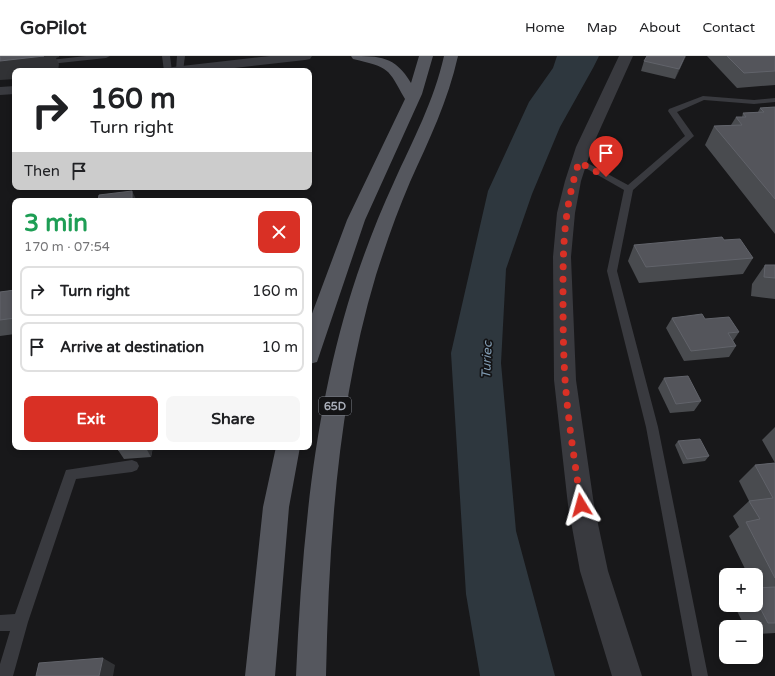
<!DOCTYPE html>
<meta charset="utf-8">
<style>
body{margin:0;font-family:"Varela Round",sans-serif;background:#f6f6f6;color:#202124;height:100vh;display:flex;flex-direction:column;font-size:15px;white-space:nowrap}
*{box-sizing:border-box;margin:0}
p{font-size:13px;color:#757577}
.icon{flex:none;width:22px;height:22px;fill:none;stroke:currentColor;stroke-width:2;stroke-linecap:round;stroke-linejoin:round}
.map{position:relative;flex:1;overflow:hidden}
.sheet{position:absolute;left:12px;top:142px;width:300px;height:252px;display:flex;flex-direction:column;background:#fff;border-radius:8px;box-shadow:0 2px 6px #0003}
.sheet>*{flex:none}
.hud{position:absolute;left:12px;top:12px;width:300px;height:122px;border-radius:8px;box-shadow:0 2px 6px #0003;background:#fff;color:#202124;overflow:hidden}
.tools{position:absolute;left:719px;top:512px;display:grid;gap:8px}
.tools a{display:grid;place-items:center;width:44px;height:44px;border-radius:8px;background:#fff;box-shadow:0 2px 6px #0003;font-size:20px}
.pin{position:absolute;display:grid;place-items:center;width:34px;height:34px;color:#fff;margin:-41px -17px;border-radius:50% 50% 50% 0;rotate:-45deg;box-shadow:0 0 4px #0007}
.pin .icon{rotate:45deg}
.me{position:absolute;width:44px;margin:-22px;rotate:352deg;stroke-linejoin:round;filter:drop-shadow(0 0 3px #0008)}
.turn{display:flex;align-items:center;gap:14px;height:84px;padding:0 12px;font-size:18px}
.turn .icon{width:52px;height:52px;stroke-width:2.5}
.turn b{display:block;font-size:28px;line-height:34px}
.then{display:flex;align-items:center;height:38px;padding:0 12px;background:#0003;gap:8px;font-size:15px}
.round{display:grid;place-items:center;flex:none;width:42px;height:42px;border-radius:8px;background:#f6f6f6}
.summary{display:flex;align-items:center;justify-content:space-between;height:68px;padding:0 12px}
h1{font-size:24px;font-weight:700;line-height:30px;color:#1e9e55}
.cta{display:flex;gap:8px;margin-top:auto;padding:8px 12px}
.cta a{flex:1;height:46px;border-radius:8px;background:#d93025;color:#fff;font-size:16px;font-weight:700;line-height:46px;text-align:center}
.cta a+a{background:#f6f6f6;color:#202124}
ul{padding:0;list-style:none}
li{display:flex;align-items:center;gap:12px;height:50px;margin:0 8px 6px;padding:0 4px;border:2px solid #e0e0e0;border-radius:8px}
li div{flex:1}
li b{display:block;font-size:15px}
li em{font-style:normal}
header{display:flex;align-items:center;gap:24px;box-sizing:border-box;height:56px;padding:0 20px;background:#fff;border-bottom:1px solid #e0e0e0}
header strong{font-size:19px}
nav{display:flex;gap:22px;margin-inline-start:auto;font-size:14px}
.map>svg:first-child{display:block}
</style>
<header>
<strong>GoPilot</strong>
<nav><a>Home</a><a>Map</a><a>About</a><a>Contact</a></nav>
</header>
<div class="map">
<svg width="775" height="620" viewBox="0 0 775 620">
<rect width="100%" height="100%" fill="#18181a"/>
<path fill="#2e373e" d="M557,0H599L593,12L560,71L532,138L506,213L501,307L516,475L555,620H480L466,538L451,297L488,135L529,46L553,12Z"/>
<g fill="none" stroke-linecap="round" stroke-linejoin="round">
<g fill="#393a3f" fill-rule="evenodd">
<path d="M86,0H110L106,2L41,9L37,7L41,5Z"/>
<path d="M162,0H170L172,15H164Z"/>
<path d="M177,0H185L183,15L176,14Z"/>
<path d="M703,40L754,44L775,42V46L754,48L704,44L677,56L694,80L633,134L617,215L658,371L708,620H692L646,371L607,215L624,134L575,106L576,104H582L628,129L685,80L668,55L669,53Z"/>
<path d="M132,404L137,406L139,410L137,414L132,416L76,423L28,566L13,620H0V608L10,575H0V559L15,558L66,414Z"/>
</g>
<g fill="#393a3f" fill-rule="evenodd">
<path d="M270,0H312L310,3L305,4L209,15H166L168,12L173,11Z"/>
<path d="M619,0H633L592,91L581,125L575,157L571,201L576,324L594,449L608,515L642,620H612L580,515L568,449L554,324L553,201L557,157L565,125L576,91Z"/>
<path d="M15,30V38L0,39V31Z"/>
</g>
<g fill="#55575e" fill-rule="evenodd">
<path d="M351,0C380,0 395,0 411,27L419,0H433L422,38L365,164L317,306L309,308L310,263L347,164L405,43C387,11 390,12 353,3Z"/>
<path d="M444,0H458C448,45 429,84 410,126C397,156 386,188 376,219C337,349 329,486 326,620H296C302,485 314,347 357,219C368,187 380,156 394,126C413,84 434,45 444,0Z"/>
<path d="M276,391H300L289,451L275,620H245L263,451Z"/>
</g>
</g>
<g fill="#494b4f">
<path d="M686,0L675,23L641,15L644,5Z"/>
<path d="M707,0H775V29L737,32Z"/>
<path d="M775,51V178L705,89L714,70L731,69L736,61H742L743,57L758,56L760,52Z"/>
<path d="M724,184L753,202L743,218L639,227L628,205L634,189Z"/>
<path d="M765,209H775V243L751,240L752,228Z"/>
<path d="M15,234V278L0,280V236Z"/>
<path d="M672,262L705,263L739,276L733,285L736,290L729,301L684,305L666,272Z"/>
<path d="M664,322L701,345L694,355L670,357L658,332Z"/>
<path d="M775,371V577L756,578V571H745L734,549H756V519H748L729,480L739,471L733,460L749,445L739,425L755,409L775,407L762,384Z"/>
<path d="M678,385L709,400L705,405L683,408L675,389Z"/>
<path d="M153,391L151,401L124,403L118,394Z"/>
</g>
<g fill="#313235">
<path d="M0,0H59V1L56,2L59,8L58,15H15V23L0,24Z"/>
<path d="M685,0H686L675,23L679,13Z"/>
<path d="M132,135L137,145H132Z"/>
<path d="M146,391H153L151,401L146,392Z"/>
<path d="M103,602L115,609L113,620H99Z"/>
</g>
<g fill="#54555b" stroke="#61636a">
<path d="M0,0H44L0,5Z"/>
<path d="M647,0H685L679,13L644,5Z"/>
<path d="M727,0H775V15L744,17Z"/>
<path d="M775,51V143L714,70L742,69L736,61H746L743,57L764,56L760,52Z"/>
<path d="M132,135V145H98L99,139Z"/>
<path d="M722,181L724,184L740,183L753,202L646,211L634,189Z"/>
<path d="M765,209H775V222L764,221Z"/>
<path d="M15,234V262L0,264V236Z"/>
<path d="M702,258L705,263L729,261L739,276L728,277L736,290L691,295L672,262Z"/>
<path d="M688,320L701,345L676,348L664,322Z"/>
<path d="M700,383L709,400L687,403L678,385Z"/>
<path d="M118,391H146V392L118,394Z"/>
<path d="M775,407V522L746,466L760,463L749,445L773,442L755,409Z"/>
<path d="M775,531V567H768L756,544V532Z"/>
<path d="M103,602L99,620H36L39,607Z"/>
</g>
<g fill="none" stroke-linecap="round" stroke-linejoin="round">
<path stroke="#d93025" stroke-width="7" stroke-dasharray="0 12.6" d="M581,449C575,407 568,365 565,323C563,292 563,260 563,229C563,184 565,149 579,106L606,121"/>
</g>
<g text-anchor="middle" stroke-width="3.5" stroke-linejoin="round" paint-order="stroke">
<rect fill="#131315" stroke="#7d8088" stroke-width="1" x="319" y="341" width="32" height="18" rx="3"/>
<g font-size="11" font-weight="bold" fill="#aaafba">
<text x="335" y="354">65D</text>
</g>
<g font-size="13" font-style="italic" fill="#829db4" stroke="#131315">
<text transform="translate(486 304) rotate(-88)" y="5">Turiec</text>
</g>
</g>
</svg>
<div class="tools">
<a>+</a>
<a>−</a>
</div>
<div class="pin" style="left:606px;top:121px;background:#d93025"><svg class="icon" aria-label="arrive" viewBox="0 0 24 24"><path d="M6 21V4h12l-3 4 3 4H6"/></svg></div>
<svg class="me" style="left:581px;top:449px" viewBox="-20 -20 40 40"><path d="M0-17L14 15 0 8-14 15z" fill="#d93025" stroke="#fff" stroke-width="4"/></svg>
<div class="hud">
<div class="turn"><svg class="icon" aria-label="right" viewBox="0 0 24 24"><path d="M7 20v-9h11M14 6l5 5-5 5"/></svg><div><b>160 m</b>Turn right</div></div>
<div class="then">Then<svg class="icon" aria-label="arrive" viewBox="0 0 24 24"><path d="M6 21V4h12l-3 4 3 4H6"/></svg></div>
</div>
<section class="sheet">
<div class="summary"><div><h1>3 min</h1><p>170 m · 07:54</p></div><a class="round" style="background:#d93025;color:#fff"><svg class="icon" aria-label="close" viewBox="0 0 24 24"><path d="M6 6l12 12M18 6L6 18"/></svg></a></div>
<ul>
<li><svg class="icon" aria-label="right" viewBox="0 0 24 24"><path d="M7 20v-9h11M14 6l5 5-5 5"/></svg><div><b>Turn right</b></div><em>160 m</em></li>
<li><svg class="icon" aria-label="arrive" viewBox="0 0 24 24"><path d="M6 21V4h12l-3 4 3 4H6"/></svg><div><b>Arrive at destination</b></div><em>10 m</em></li>
</ul>
<div class="cta"><a>Exit</a><a>Share</a></div>
</section>
</div>
